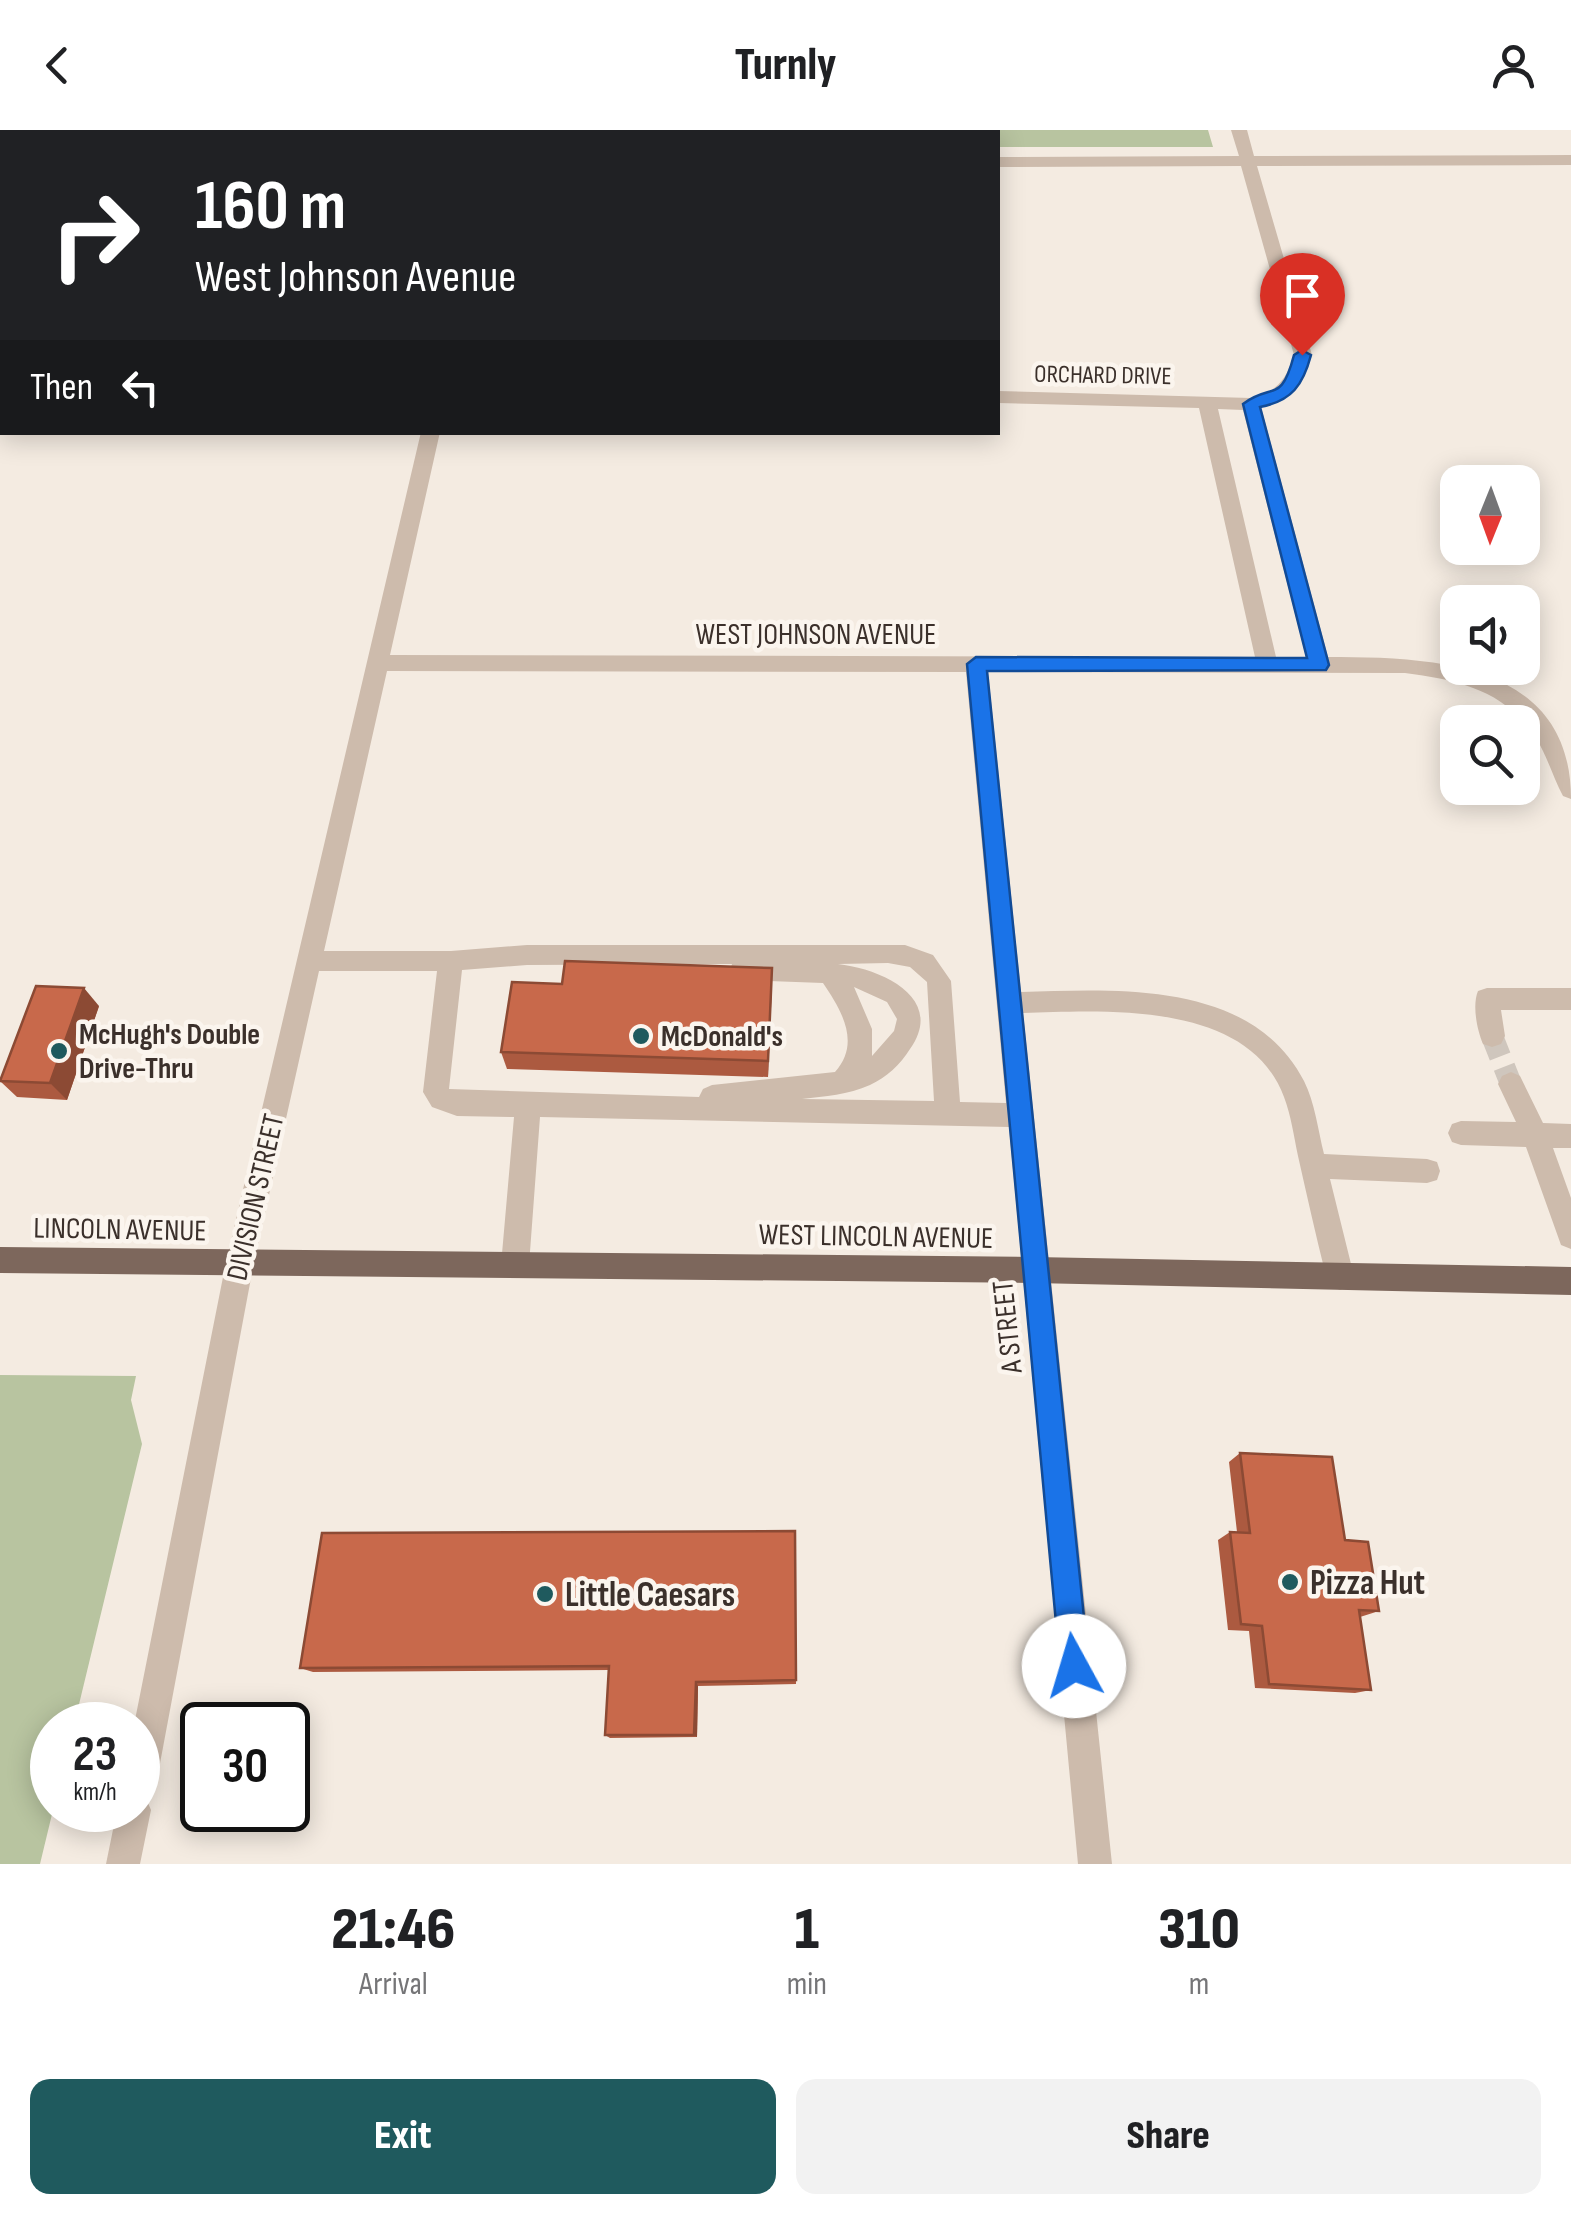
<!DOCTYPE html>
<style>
body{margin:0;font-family:"Sofia Sans Condensed",sans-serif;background:#f2f2f2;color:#202124;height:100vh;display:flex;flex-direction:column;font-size:38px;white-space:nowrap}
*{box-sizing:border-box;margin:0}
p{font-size:32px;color:#757577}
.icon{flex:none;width:55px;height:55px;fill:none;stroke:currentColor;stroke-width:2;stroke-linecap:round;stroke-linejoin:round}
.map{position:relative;height:1734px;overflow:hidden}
.side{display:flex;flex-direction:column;background:#fff;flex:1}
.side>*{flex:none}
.hud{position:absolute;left:0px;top:0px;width:1000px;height:305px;box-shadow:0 5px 25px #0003;background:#202124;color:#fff;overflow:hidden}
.needle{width:65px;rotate:181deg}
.tools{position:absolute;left:1440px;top:335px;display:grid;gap:20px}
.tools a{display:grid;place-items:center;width:100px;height:100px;border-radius:20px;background:#fff;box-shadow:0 5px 25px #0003;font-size:50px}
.speed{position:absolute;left:30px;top:1572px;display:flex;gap:20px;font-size:50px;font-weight:700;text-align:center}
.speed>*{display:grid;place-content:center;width:130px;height:130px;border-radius:50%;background:#fff;box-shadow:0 5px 25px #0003;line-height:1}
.speed small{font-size:25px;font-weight:400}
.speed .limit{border:5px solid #111;border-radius:15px;background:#fff;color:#111}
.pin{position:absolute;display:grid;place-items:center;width:85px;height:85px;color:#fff;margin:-102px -42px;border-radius:50% 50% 50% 0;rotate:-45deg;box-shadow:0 0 10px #0007}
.pin .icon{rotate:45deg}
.me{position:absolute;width:110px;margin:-55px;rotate:354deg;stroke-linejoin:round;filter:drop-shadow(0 0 8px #0008)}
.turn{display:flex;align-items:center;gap:35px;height:210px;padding:0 30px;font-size:45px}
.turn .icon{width:130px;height:130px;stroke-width:2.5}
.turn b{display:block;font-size:70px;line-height:85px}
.then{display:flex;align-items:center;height:95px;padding:0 30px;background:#0003;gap:20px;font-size:38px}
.eta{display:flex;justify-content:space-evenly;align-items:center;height:170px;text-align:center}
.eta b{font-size:60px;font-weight:800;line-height:70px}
.primary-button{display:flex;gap:20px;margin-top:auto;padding:20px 30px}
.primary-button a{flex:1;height:115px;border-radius:20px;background:#1f5a5e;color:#fff;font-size:40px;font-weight:800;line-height:115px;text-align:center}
.primary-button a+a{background:#f2f2f2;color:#202124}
header{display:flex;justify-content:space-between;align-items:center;height:130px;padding:0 30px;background:#fff;font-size:45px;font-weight:800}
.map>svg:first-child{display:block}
</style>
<header><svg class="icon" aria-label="back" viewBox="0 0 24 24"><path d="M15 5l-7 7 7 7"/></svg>Turnly<svg class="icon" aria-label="person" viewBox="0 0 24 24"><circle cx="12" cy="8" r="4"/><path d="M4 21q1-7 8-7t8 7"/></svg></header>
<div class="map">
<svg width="1571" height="1734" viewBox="0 0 1571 1734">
<rect width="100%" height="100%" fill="#f4ebe1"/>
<g fill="#b8c4a0">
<path d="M523,0H1208L1213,17H998V2Z"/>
<path d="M0,1245L136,1246L131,1270L142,1314L74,1595H52L53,1680L40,1734H0Z"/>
</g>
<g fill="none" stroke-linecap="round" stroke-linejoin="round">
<path stroke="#cfc6bd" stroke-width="22" stroke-dasharray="22 11" stroke-linecap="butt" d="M1492,906L1511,954"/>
<path stroke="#b9a596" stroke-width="5" stroke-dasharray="4 4" stroke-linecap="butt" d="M532,2L538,0"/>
<g fill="#cdbbac" fill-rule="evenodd">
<path d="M1231,0H1247L1254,26L1571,25V35L1257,36L1312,225C1303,255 1291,270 1261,277L1328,527C1431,527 1571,531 1571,669L1563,666C1553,647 1547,626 1536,608C1505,560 1458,550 1405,543L988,542L1021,862C1117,859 1252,850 1304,951C1315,973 1318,1000 1324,1024L1427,1029L1437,1032L1440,1041L1437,1050L1427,1053L1330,1049L1354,1146L1350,1156L1340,1160L1330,1156L1326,1146C1316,1106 1307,1066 1298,1026C1294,1007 1291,985 1284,967C1248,870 1105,881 1023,883L1112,1734H1078L1009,997L540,987L529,1135L525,1144L515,1148L505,1144L501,1135L514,987L457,986L432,977L423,962L437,841H319L254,1132L155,1660L148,1673L151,1680L140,1734H106L117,1680H138V1595H134L226,1132L421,302H440L390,525L1255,527L1199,278L998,273V261L1251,268C1277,262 1286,250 1294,225L1241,36L998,37V27L1239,26ZM1218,279L1243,280L1306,527H1276ZM387,541L966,542L1006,973L960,972L951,851L933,825L905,815H527L451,821H324ZM888,833L910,837L927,852L934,971L802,969C825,966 848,965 870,955C887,947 900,935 910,919C946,868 882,839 838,834ZM732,834L730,840L733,847L742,850L823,853C842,881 861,913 835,942L712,955L703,959L699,967L449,959L462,840L527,835ZM854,857L887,872L897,889L894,901L872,926V899Z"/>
<rect x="0" y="21" width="2" height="10"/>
<path d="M2,231V246L0,247V232Z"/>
<path d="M1487,858H1571V880H1501L1505,906L1501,914L1492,917L1483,914C1477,900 1472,875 1478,861Z"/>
<path d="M1511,942L1520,946L1543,993L1571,994V1018H1553L1571,1068V1119L1561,1115L1526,1017L1461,1015L1452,1012L1448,1003L1452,994L1461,991L1516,992L1498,954L1502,946Z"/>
</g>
<path fill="#7d675c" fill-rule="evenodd" d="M0,1117L1034,1127L1571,1137V1165L1034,1153L0,1143Z"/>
</g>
<g fill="#ac5a40">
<path d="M772,838L768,947L507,939L501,922L562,854Z"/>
<path d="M99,876L67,970L17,967L0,951Z"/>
<path d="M1240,1323L1345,1410L1379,1481L1360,1487L1371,1560L1355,1563L1255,1558L1249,1501L1228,1500L1218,1410L1230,1402H1237L1229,1332Z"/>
<path d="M795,1401L796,1554L698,1556L697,1607L610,1608L605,1605L609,1540L313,1542L300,1538Z"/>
</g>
<g fill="#8c4a34">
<path d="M772,838V856L768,947V931Z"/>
<path d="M84,858L99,876L67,970L50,953Z"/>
<path d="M696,1552L698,1556L697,1607L694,1605Z"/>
</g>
<g fill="#c8694b" stroke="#8c4a34" stroke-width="2.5">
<path d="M565,831L772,838L768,931L501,922L512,852L562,854Z"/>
<path d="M36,856L84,858L50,953L0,951Z"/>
<path d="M1240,1323L1332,1327L1345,1410L1368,1412L1379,1481L1359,1480L1371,1560L1269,1554L1262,1496L1241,1494L1230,1402L1250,1403Z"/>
<path d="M795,1401L796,1550L696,1552L694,1605H605L609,1536L300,1538L322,1403Z"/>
</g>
<path fill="#1a73e8" stroke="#114b97" stroke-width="2.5" d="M1302,220L1311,225C1303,255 1292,271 1260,277L1329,535L1326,540L987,541L1089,1536L1085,1546L1074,1551L1064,1546L1060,1536L967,534L976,527L1307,528L1243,274C1272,252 1281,275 1294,225Z"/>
<g fill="#1f5a5e" stroke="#fbf5ee" stroke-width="4">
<circle cx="641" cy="906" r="10"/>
<circle cx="59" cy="921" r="10"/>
<circle cx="1290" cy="1452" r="10"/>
<circle cx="545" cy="1464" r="10"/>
</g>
<g text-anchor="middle" stroke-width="9" stroke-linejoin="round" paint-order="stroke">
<g font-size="25" fill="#3b302b" stroke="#fbf5ee">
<text transform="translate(1103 244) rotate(1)" y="9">ORCHARD DRIVE</text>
</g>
<g font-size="30" fill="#3b302b" stroke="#fbf5ee">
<text x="816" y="514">WEST JOHNSON AVENUE</text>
<text transform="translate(255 1067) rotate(-77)" y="10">DIVISION STREET</text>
<text transform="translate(120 1099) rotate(1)" y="10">LINCOLN AVENUE</text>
<text transform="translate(876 1106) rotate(1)" y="10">WEST LINCOLN AVENUE</text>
<text transform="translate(1007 1197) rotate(-96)" y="10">A STREET</text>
</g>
<g font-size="30" font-weight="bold" fill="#3b302b" stroke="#fbf5ee" text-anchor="start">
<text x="79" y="914">McHugh's Double<tspan x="79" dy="34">Drive-Thru</tspan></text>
<text x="661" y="916">McDonald's</text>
</g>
<g font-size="35" font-weight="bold" fill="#3b302b" stroke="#fbf5ee" text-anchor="start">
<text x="1310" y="1464">Pizza Hut</text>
<text x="565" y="1476">Little Caesars</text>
</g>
</g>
</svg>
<div class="tools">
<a><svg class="needle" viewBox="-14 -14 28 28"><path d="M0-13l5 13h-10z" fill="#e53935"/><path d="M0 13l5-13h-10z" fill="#757577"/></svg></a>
<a><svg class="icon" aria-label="sound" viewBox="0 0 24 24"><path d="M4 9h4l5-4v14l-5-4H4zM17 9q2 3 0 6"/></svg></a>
<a><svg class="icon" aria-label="search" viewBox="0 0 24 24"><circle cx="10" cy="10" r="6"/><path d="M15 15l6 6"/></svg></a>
</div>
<div class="speed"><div>23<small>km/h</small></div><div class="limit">30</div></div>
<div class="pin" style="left:1302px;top:225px;background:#d93025"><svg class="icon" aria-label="arrive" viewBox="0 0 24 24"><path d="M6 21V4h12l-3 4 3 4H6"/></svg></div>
<svg class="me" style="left:1074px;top:1536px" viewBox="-20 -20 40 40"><circle r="19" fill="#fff"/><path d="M0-13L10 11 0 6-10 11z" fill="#1a73e8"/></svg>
<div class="hud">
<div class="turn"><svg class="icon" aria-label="right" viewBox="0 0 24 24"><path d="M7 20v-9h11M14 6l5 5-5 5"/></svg><div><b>160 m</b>West Johnson Avenue</div></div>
<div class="then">Then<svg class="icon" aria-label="left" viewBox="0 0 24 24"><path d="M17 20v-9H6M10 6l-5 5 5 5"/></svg></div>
</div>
</div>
<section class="side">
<div class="eta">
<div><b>21:46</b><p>Arrival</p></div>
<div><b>1</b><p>min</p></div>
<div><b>310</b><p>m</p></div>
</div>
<div class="primary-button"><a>Exit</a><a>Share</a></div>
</section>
